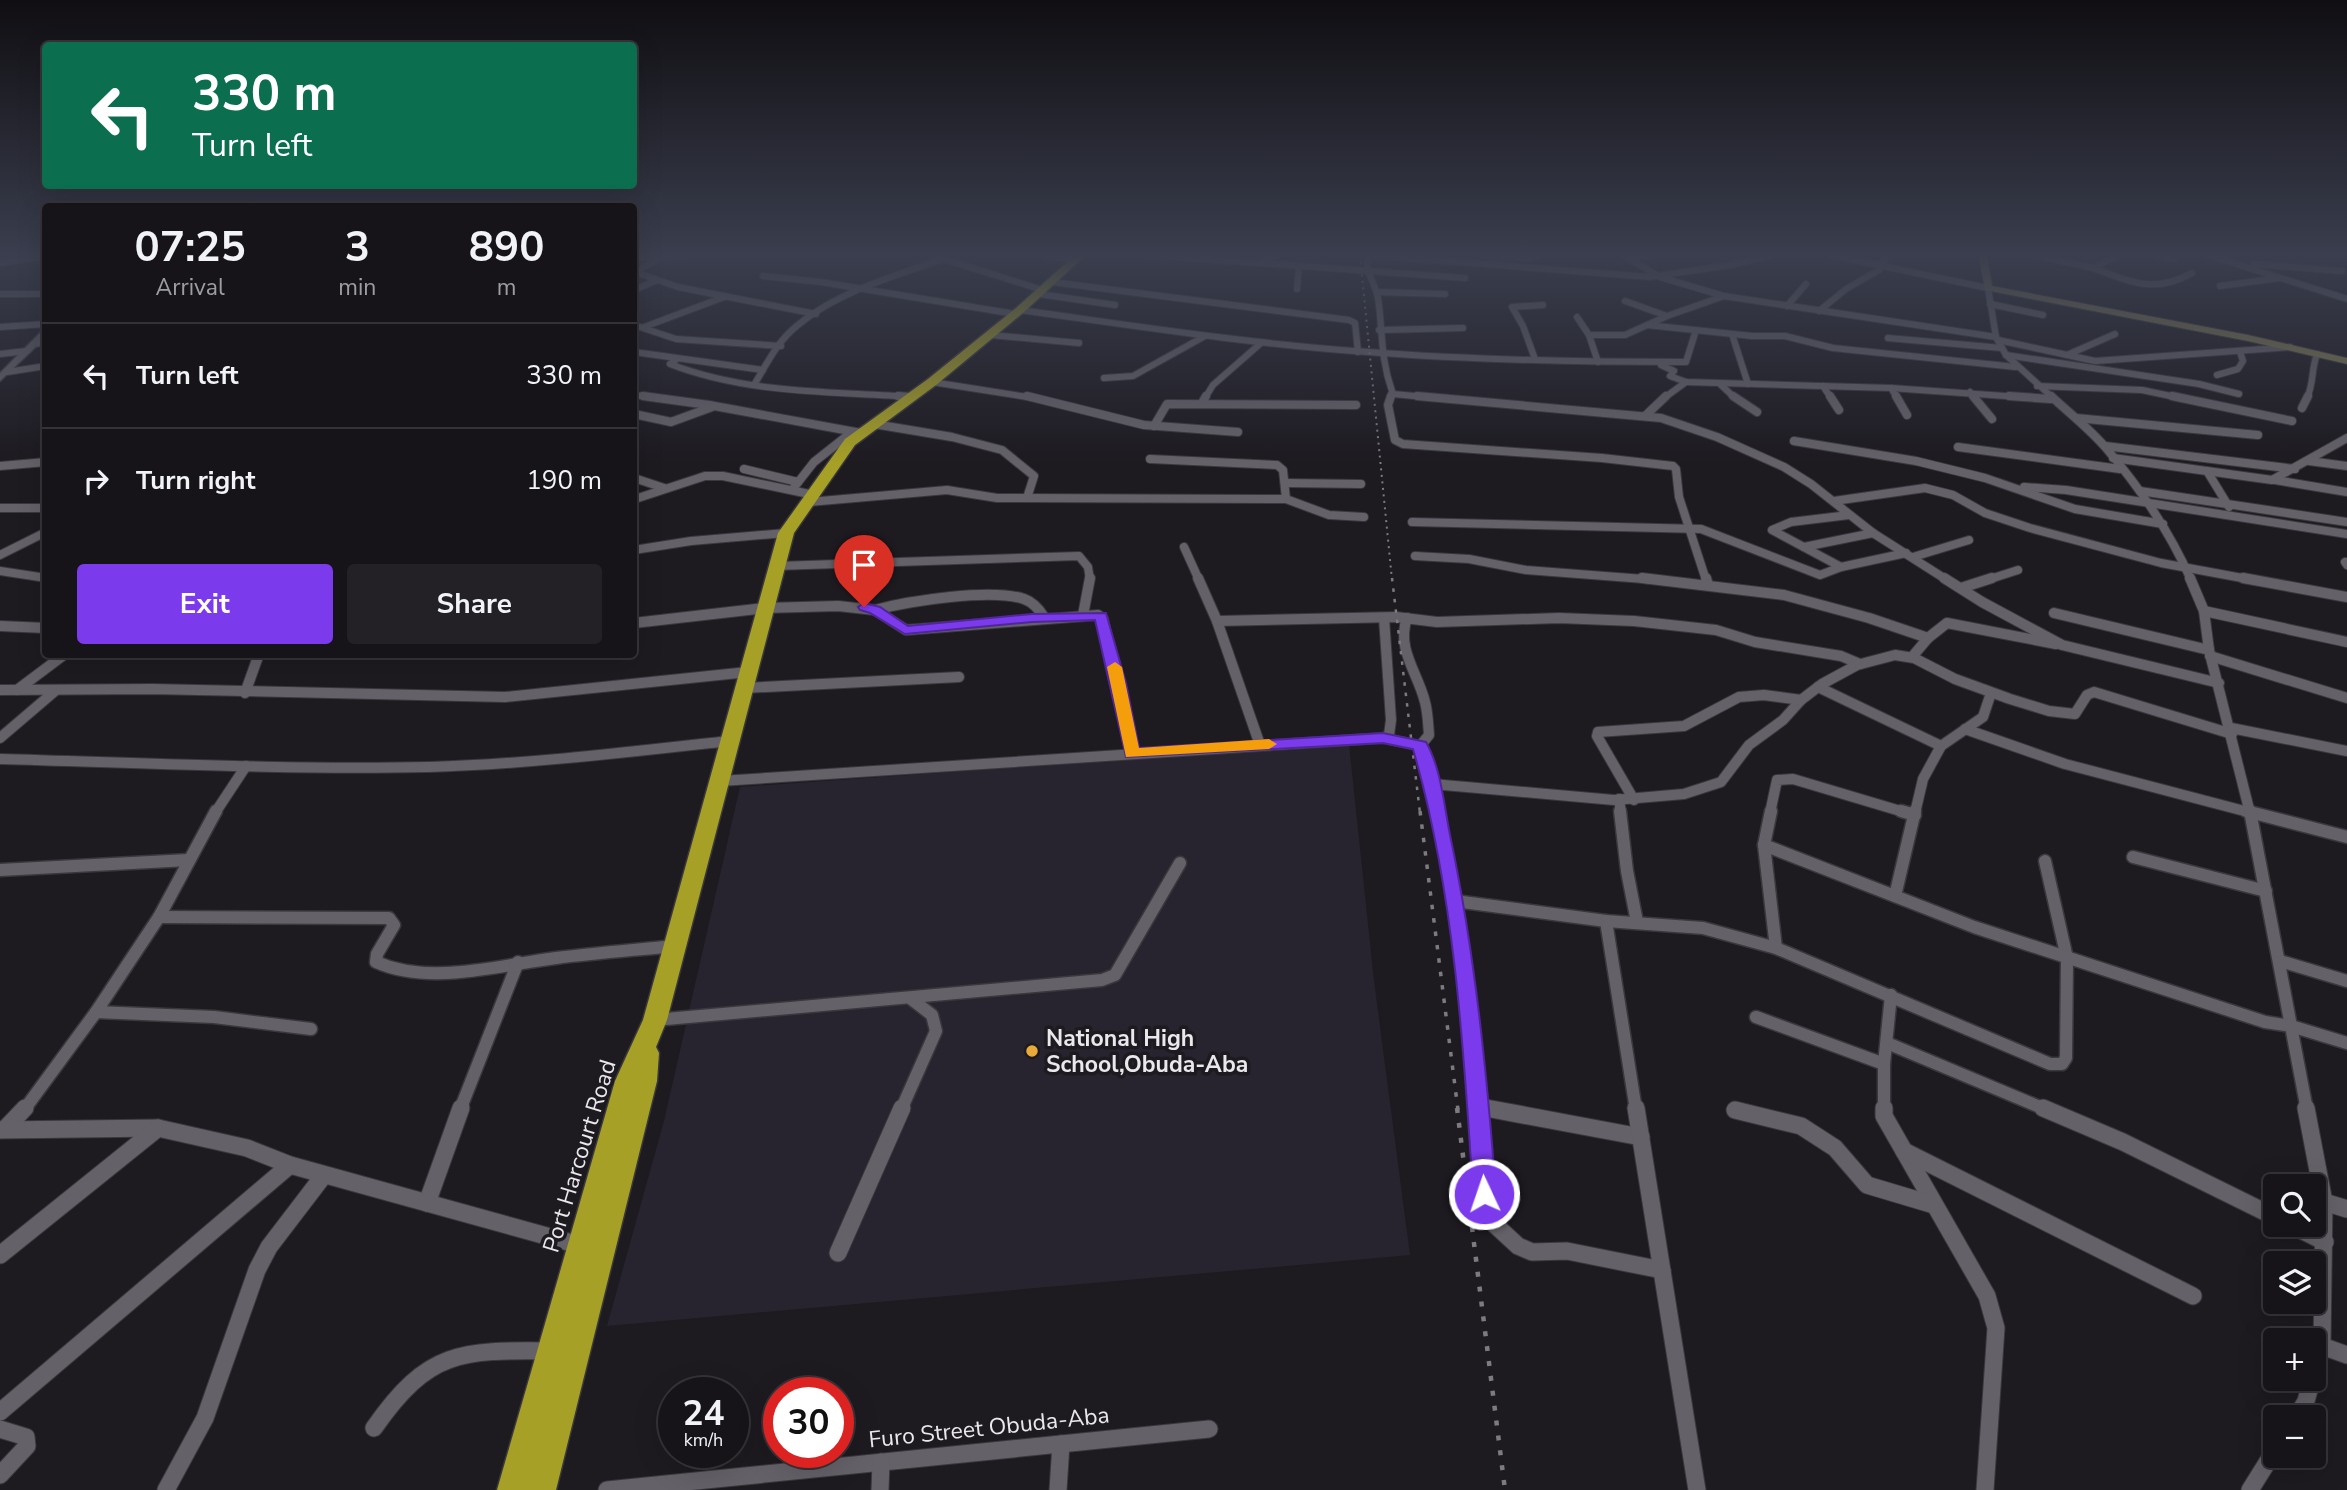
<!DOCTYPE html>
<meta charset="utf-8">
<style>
body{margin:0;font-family:"Nunito Sans",sans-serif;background:#232125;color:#f1f3f6;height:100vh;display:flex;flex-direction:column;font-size:26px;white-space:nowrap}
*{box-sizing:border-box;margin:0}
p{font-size:23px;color:#9e9ea2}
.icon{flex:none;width:38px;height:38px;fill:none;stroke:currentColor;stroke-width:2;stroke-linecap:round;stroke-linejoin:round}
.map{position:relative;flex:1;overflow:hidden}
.details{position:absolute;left:42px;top:203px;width:595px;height:455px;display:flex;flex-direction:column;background:#161418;border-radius:7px;box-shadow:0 7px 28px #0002,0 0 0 2px #353337}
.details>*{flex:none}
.banner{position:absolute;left:42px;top:42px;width:595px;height:147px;border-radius:7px;box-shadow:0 7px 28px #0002,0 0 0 2px #353337;background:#0b6e4f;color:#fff;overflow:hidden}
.controls{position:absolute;left:2263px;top:1174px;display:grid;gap:14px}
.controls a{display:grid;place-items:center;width:63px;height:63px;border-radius:7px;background:#161418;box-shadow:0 7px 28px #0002,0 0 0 2px #353337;font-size:35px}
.speed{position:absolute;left:658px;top:1377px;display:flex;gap:14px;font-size:35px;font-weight:700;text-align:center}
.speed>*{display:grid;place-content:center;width:91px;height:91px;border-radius:50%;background:#161418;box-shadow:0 7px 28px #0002,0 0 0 2px #353337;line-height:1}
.speed small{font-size:18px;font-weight:400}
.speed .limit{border:10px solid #d22;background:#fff;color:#111}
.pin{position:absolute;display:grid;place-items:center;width:60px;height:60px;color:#fff;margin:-72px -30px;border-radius:50% 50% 50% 0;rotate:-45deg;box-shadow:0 0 7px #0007}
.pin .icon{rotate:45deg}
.me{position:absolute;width:77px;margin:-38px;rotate:357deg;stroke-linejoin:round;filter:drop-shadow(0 0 5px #0008)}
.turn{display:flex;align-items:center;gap:24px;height:147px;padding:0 35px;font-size:32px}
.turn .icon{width:91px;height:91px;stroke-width:2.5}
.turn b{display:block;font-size:49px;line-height:60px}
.eta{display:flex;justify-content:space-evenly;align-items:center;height:119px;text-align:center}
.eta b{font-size:42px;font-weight:700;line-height:49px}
.action{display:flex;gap:14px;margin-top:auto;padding:14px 35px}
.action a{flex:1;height:80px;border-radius:7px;background:#7c3aed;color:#fff;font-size:28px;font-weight:700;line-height:80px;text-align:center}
.action a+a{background:#232125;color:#f1f3f6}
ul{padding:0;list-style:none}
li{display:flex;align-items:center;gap:21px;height:105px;padding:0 35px;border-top:2px solid #353337}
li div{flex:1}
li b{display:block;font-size:26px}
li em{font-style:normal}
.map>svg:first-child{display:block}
</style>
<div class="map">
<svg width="2347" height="1490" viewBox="0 0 2347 1490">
<rect width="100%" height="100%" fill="#1d1a20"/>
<path fill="#28242f" d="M1349,744L1374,981L1410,1255L607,1326L664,1121L740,787Z"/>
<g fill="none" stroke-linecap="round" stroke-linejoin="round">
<g stroke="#39383c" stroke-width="8">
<g id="minor-far4">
<path d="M931,255L1043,290"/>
<path d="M1043,255L1075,260"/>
<path d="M1148,255L1465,278"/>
<path d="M1368,255C1364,271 1375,282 1378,298C1383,331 1380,357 1392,391L1390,398"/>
<path d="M1368,255L1650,277L1730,265L1771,255"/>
<path d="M1482,255L1530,258L1539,255"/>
<path d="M1623,255L1660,277L1724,296L1996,337"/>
<path d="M1830,255L1988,288L1996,337L2006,355L2053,398"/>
<path d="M2035,255L2093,268L2118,255"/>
<path d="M2156,255L2174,259"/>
<path d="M2208,255L2347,299"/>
<path d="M661,257L635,272L678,287L816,314"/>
<path d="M634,258L687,255"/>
<path d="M1628,258L1649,255"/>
<path d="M1258,262L1278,255"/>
<path d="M0,263L46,256"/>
<path d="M2254,264L2342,271"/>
<path d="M2093,268C2131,282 2154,294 2192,273"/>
<path d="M763,276L821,282L1015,314"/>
<path d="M1052,282L1349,320L1355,323L1358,352"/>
<path d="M2220,286L2279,278"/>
<path d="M1297,289L1299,267"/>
<path d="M634,290L655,281"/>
<path d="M1377,292L1445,294"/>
<path d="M0,294H46"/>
<path d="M1039,294L1115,305"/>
<path d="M1625,301L1667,316"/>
<path d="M1990,304L2043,315"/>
<path d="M1787,306L1806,284"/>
<path d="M1020,310C1136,326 1251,344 1368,352C1473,360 1580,362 1686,362L1696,330"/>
<path d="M1819,311L1846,289L1879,270L1887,255"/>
<path d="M1577,317L1589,335L1598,362"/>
<path d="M634,325L676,339L781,346"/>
<path d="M1647,325L1752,336H1785L1833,348L2016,367"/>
<path d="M0,327L46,324"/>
<path d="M644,327L724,297"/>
<path d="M1379,330L1463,328"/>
<path d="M1732,334L1748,384"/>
<path d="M990,335L1079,343"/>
<path d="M1589,335H1625L1667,316L1724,296"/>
<path d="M1888,338L2002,348"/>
<path d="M1998,340L2095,361L2290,347"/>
<path d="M35,344L46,342"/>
<path d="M634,352L763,370"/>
<path d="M0,354L27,351"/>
<path d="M2006,355L2199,384L2239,394"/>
<path d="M2067,355L2115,334"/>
<path d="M677,359L670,364C748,394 829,391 911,397"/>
<path d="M1535,359L1523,326L1512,307L1543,305"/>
<path d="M1661,365L1674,371L1670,376L1686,382L1891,388L2035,398"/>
<path d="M7,372L46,366"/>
<path d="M2217,375L2238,369L2243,361L2240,352"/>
<path d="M1104,378L1133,376L1205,336"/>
<path d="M932,382L1034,398"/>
<path d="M1720,384L1735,398"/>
<path d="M754,385C765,367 775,346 791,331C832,293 892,277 943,259"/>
<path d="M1823,386L1831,398"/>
<path d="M2037,386L2142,390L2180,398"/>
<path d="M1891,388L1897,398"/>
<path d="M1970,392L1975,398"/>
<path d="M1393,394L1436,398"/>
<path d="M634,395L656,398"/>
<path d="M1205,398L1213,385L1261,343"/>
<path d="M1664,398L1686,382"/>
<path d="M2307,398C2314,383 2311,370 2317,354"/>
</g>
</g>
<g stroke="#39383c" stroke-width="10">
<g id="minor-far3">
<path d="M643,396L709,405L861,433"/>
<path d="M898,396L911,397"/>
<path d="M1027,396L1144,425L1238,432"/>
<path d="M1391,396L1388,405L1395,440L1403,444L1602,458L1673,466L1676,469L1679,497L1706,580"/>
<path d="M1417,396L1661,418L1717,437L1784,467L1811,484L1873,533L1947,580"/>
<path d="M1733,396L1757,412"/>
<path d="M1830,396L1839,410"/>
<path d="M1896,396L1907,415"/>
<path d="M1973,396L1992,419"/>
<path d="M2009,396L2051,399"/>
<path d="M2051,396C2069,413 2090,429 2106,448C2140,488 2170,532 2191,580"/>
<path d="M2172,396L2292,421"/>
<path d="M1202,403L1206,396"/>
<path d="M2302,408L2308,396"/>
<path d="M634,414L671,422L712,407"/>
<path d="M1646,415L1666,396"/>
<path d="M2076,418L2258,435"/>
<path d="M874,424L952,437L1002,450L1034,476L1027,498"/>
<path d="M1154,426L1167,404L1356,405"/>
<path d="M1794,441L1916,461L1985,478L2075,509L2163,524"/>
<path d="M2105,446L2295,469"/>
<path d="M1958,447L2120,469"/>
<path d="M2113,458L2272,480L2347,438"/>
<path d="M1150,459L1277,465L1283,470L1286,499"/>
<path d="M2309,461L2347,466"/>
<path d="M0,466L46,462"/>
<path d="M744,469L798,482"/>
<path d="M2207,471L2229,507"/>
<path d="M634,478L664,488"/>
<path d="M2275,480L2347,492"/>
<path d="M1285,483L1361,484"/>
<path d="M2024,487L2066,490L2347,534"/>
<path d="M792,490L814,462L852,432"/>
<path d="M2140,491L2347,522"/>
<path d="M635,499L705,476H723L814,495"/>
<path d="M1834,501L1925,488L1953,495L1985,513L2030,528L2161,563L2253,580"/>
<path d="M809,502L947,490L997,498L1286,499L1329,515L1364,517"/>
<path d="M0,508H46"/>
<path d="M1412,522L1701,529L1820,575L1841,567L1906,553"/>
<path d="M1184,547L1199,580"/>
<path d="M1804,547L1873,533"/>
<path d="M634,550L691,541L786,533"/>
<path d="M0,555L46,532"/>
<path d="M1415,556L1469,559L1526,570L1657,580"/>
<path d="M1913,557L1969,540"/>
<path d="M2345,562L2347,565"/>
<path d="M777,566L1079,556L1088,567L1090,580"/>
<path d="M1841,567L1772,530L1791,522L1849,515"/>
<path d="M0,571L46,578"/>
<path d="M1987,580L2018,570"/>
</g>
</g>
<g stroke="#39383c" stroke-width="12">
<g id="minor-far2">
<path d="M1198,578L1217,621L1260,745"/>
<path d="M1642,578L1784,595L1869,618L1928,638"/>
<path d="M1706,578L1708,585"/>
<path d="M1944,578L1982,602L2062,645L2219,683"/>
<path d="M2190,578L2204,611L2209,650L2250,813"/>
<path d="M2243,578L2347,597"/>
<path d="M1961,588L1992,578"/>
<path d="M875,610C909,601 991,588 1024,599C1033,602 1039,609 1044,617"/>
<path d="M2204,611L2347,642"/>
<path d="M2054,613L2209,650"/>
<path d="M1083,615L1090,578"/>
<path d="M1407,618C1396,649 1418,673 1425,702C1428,713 1428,724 1429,735L1420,746"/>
<path d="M1217,621L1396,617L1437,622L1559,618L1634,621L1716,630L1755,642L1841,656L1860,664"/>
<path d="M634,623L765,608L838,606L875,610L906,630L1098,615L1103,619L1132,753"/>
<path d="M0,626L46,628"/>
<path d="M2210,656L2347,698"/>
<path d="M1912,657L1928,638L1947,623L2056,644"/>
<path d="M1818,687L1941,746"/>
<path d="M745,688L959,677"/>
<path d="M0,690L152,689L505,697L748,672"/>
<path d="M17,690L65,654"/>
<path d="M245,693L259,654"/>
<path d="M2231,728L2347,751"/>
<path d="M1965,729L2065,764L2252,813"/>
<path d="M0,738L55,691"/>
<path d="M1383,738L1389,735L1391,720L1384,618"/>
<path d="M0,759C143,763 286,770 429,767C529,764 629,752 729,741"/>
<path d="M720,781L1383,738L1420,746L1432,784L1614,800L1684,794L1721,782L1749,745L1783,720L1801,700L1822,684L1857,665L1895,655L1914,658L1955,679L2010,699L2049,711L2075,714L2087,695L2094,692L2232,734"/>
<path d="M1432,784L1438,813"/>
<path d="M1619,799L1621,813"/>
<path d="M1634,800L1597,736L1598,732L1684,726L1739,697L1764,695L1801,700"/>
<path d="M215,813L246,766"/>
<path d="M1770,813L1777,780L1793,779L1907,813"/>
<path d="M1915,813L1923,779L1941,746L1983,717L1991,693"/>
</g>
</g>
<g stroke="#39383c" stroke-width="15">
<g id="minor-far1">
<path d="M1437,811L1455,901L1478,1110"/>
<path d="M1620,811L1627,871L1637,922"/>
<path d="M1771,811L1764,845L1776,948L2050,1064H2062L2066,1058L2067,958L2045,861"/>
<path d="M1901,811L1915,815"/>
<path d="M2246,811L2347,837"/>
<path d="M2250,811L2307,1110"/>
<path d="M1764,845L1974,927L2265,1022L2291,1026L2347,1043"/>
<path d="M2133,857L2266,891"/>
<path d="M0,870L188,860"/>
<path d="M1895,896L1915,811"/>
<path d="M1455,901L1606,921L1703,928L1776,948"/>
<path d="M159,917L389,918L394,925L377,954L376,962C430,986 500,965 556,958C595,953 635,950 674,946"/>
<path d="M1606,921L1636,1110"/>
<path d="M2280,961L2347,981"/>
<path d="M96,1012L214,1017L311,1029"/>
<path d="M1756,1017L1884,1064"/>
<path d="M655,1020L1102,980L1115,975L1180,863"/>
<path d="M1887,1043L2047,1110"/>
<path d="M1478,1107L1495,1110"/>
<path d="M24,1110L96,1012L159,917L216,811"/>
<path d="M460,1110L518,962"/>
<path d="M901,1110L936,1031L932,1015L910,998"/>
<path d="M1884,1110V1064L1891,995"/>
</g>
</g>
<g stroke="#39383c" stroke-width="19">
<g id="minor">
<path d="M1478,1108L1484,1194L1492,1222L1518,1246L1532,1252L1567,1251L1662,1270"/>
<path d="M1486,1108L1641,1137"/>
<path d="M1636,1108L1697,1490"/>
<path d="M1884,1108V1116L1987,1296L1996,1328L1985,1490"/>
<path d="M2043,1108L2123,1142L2275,1217"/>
<path d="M2306,1108L2324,1202L2322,1346L2314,1375"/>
<path d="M1735,1110L1801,1126L1835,1148L1867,1185L1934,1205"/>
<path d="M5,1129L25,1108"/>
<path d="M0,1130L158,1128L247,1148L290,1165L579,1245"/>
<path d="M1904,1151L2193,1296"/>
<path d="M2324,1202L2347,1209"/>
<path d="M427,1203L461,1108"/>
<path d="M2291,1225L2325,1242"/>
<path d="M838,1253L902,1108"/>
<path d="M0,1255L158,1128"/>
<path d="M2322,1346L2347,1355"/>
<path d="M0,1412L290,1165"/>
<path d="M2296,1418L2306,1401L2312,1379"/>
<path d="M374,1428C428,1350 461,1350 550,1351"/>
<path d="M0,1429L26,1437L27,1446L0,1475"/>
<path d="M166,1490L205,1418L257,1270L269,1247L324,1175"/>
<path d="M607,1490L1209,1429"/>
<path d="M880,1490L881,1462"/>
<path d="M1058,1490L1061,1444"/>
<path d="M2250,1490L2275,1450"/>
</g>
</g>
<g stroke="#39383c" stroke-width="3">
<path id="tertiary" d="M43,330H46V337L0,381V373Z"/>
</g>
<g stroke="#39383c" stroke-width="2">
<path id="secondary" d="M1979,255H1987L1992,286L2248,335L2347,358V364L2248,341L1985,290Z"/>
</g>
<g stroke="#39383c" stroke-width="3">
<path id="trunk" d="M1075,255H1086L1024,312L936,385L855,445L794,533L667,1020L656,1047L659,1053L657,1081L556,1490H497L615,1081L643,1020L778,533L845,439L928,379L1016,308Z"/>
</g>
<use href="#minor-far4" stroke="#646168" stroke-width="6"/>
<use href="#minor-far3" stroke="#646168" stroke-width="8"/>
<use href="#minor-far2" stroke="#646168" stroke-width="10"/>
<use href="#minor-far1" stroke="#646168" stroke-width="12"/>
<use href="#minor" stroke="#646168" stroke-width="17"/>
<use href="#tertiary" fill="#646168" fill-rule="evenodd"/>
<use href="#secondary" fill="#7d784f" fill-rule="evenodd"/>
<use href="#trunk" fill="#a6a026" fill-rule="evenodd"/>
<path stroke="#7d7a80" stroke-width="2" stroke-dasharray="2 4.5" stroke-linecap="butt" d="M1360,255L1392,580"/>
<path stroke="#7d7a80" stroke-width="2.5" stroke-dasharray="3.5 7" stroke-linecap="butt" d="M1392,578L1420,813"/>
<path stroke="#7d7a80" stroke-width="3.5" stroke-dasharray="4.5 9" stroke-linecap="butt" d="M1420,811L1458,1110"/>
<path stroke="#7d7a80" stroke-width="4.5" stroke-dasharray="5 10" stroke-linecap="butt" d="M1457,1108L1505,1490"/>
</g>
<linearGradient id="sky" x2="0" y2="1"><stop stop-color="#100e12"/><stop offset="0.55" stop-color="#3a3e4e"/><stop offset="1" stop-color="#3a3e4e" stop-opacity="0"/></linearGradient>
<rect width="2347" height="463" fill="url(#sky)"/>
<path fill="#7c3aed" stroke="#51269a" stroke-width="2" d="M864,603L880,607L908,626L1032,614L1106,613L1126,683L1139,748L1383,733L1426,742C1441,768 1444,805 1450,835C1475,953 1487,1074 1496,1194L1493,1201L1484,1204L1476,1201L1473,1194C1464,1049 1454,889 1413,749L1383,743L1126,757L1095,620L1032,622L905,634L870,613L860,610L858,607Z"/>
<path fill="#f59e0b" d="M1115,662L1122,667L1139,748L1269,739L1277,744L1269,749L1126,757L1107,667Z"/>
<circle fill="#eaaa39" stroke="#1d1a20" stroke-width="2.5" cx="1032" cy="1051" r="7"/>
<g text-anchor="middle" stroke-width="7" stroke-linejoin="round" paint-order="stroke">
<g font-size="23" font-weight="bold" fill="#eae8ed" stroke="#1d1a20" text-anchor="start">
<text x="1046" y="1046">National High<tspan x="1046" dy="26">School,Obuda-Aba</tspan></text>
</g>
<g font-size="23" fill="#eae8ed" stroke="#1d1a20">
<text transform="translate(579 1156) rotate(-73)" y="8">Port Harcourt Road</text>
<text transform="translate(989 1427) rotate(-6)" y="8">Furo Street Obuda-Aba</text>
</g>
</g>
</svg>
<div class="controls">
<a><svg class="icon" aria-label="search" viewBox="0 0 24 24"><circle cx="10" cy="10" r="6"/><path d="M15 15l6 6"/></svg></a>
<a><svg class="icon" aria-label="layers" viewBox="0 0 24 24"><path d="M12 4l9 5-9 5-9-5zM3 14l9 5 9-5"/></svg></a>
<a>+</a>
<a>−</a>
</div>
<div class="speed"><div>24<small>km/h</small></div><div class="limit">30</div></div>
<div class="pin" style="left:864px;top:607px;background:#d93025"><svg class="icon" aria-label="arrive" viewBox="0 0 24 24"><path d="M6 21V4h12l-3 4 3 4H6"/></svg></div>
<svg class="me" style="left:1484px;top:1194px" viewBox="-20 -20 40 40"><circle r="17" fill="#7c3aed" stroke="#fff" stroke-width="3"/><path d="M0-11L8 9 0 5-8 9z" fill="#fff"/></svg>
<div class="banner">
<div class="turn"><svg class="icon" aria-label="left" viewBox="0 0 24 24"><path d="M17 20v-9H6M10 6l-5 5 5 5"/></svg><div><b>330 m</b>Turn left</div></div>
</div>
<section class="details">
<div class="eta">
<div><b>07:25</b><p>Arrival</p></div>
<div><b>3</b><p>min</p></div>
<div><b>890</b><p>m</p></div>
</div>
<ul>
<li><svg class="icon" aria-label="left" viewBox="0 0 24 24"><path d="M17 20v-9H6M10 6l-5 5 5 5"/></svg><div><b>Turn left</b></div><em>330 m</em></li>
<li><svg class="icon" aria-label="right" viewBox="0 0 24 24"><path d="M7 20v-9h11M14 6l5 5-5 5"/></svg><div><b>Turn right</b></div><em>190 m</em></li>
</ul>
<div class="action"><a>Exit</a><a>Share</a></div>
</section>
</div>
